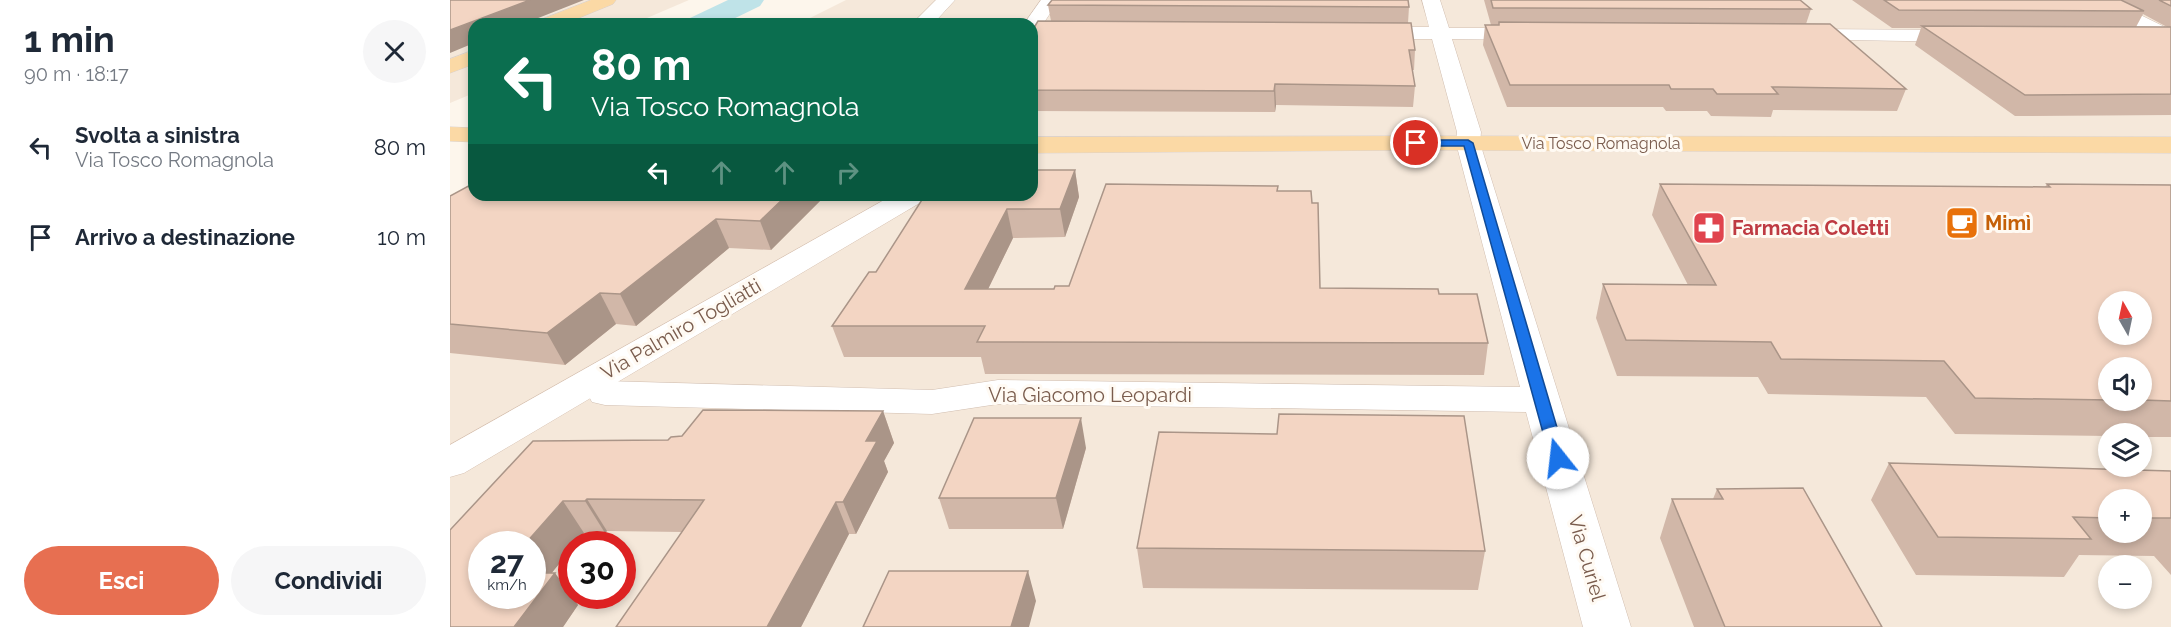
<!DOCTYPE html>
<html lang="it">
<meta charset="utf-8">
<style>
body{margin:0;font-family:Raleway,sans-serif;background:#f6f6f7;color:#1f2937;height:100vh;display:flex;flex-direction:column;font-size:22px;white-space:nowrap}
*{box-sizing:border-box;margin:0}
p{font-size:20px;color:#747a83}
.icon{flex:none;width:33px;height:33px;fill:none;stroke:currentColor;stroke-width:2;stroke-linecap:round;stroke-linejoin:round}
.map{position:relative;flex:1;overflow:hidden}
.panel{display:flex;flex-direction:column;background:#fff;width:450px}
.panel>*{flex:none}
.top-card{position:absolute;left:18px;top:18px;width:570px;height:183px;border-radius:18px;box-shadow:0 3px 9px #0003;background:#0b6e4f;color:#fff;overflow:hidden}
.needle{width:39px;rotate:351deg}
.tools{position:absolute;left:1648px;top:291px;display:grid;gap:12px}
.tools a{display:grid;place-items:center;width:54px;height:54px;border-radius:50%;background:#fff;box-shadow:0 3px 9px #0003;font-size:30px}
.speed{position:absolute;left:18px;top:531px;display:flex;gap:12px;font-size:30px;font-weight:700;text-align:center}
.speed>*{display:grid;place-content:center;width:78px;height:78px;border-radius:50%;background:#fff;box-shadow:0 3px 9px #0003;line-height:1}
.speed small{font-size:15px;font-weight:400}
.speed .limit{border:9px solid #d22;background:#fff;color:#111}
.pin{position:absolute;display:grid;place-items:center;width:51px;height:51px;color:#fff;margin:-26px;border:3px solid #fff;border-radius:50%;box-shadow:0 2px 6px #0007}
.me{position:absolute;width:66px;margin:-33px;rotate:344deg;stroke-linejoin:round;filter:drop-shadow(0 0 4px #0008)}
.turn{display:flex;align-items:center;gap:21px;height:126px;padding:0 24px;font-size:27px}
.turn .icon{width:78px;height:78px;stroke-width:2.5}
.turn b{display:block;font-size:42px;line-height:51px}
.lanes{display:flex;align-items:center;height:57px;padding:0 24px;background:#0003;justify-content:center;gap:30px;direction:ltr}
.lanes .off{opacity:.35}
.round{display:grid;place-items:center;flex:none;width:63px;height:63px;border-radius:32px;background:#f6f6f7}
.overview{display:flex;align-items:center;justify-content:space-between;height:102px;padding:0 24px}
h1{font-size:36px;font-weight:700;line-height:45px}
.primary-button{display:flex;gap:12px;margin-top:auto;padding:12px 24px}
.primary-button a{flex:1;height:69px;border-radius:36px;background:#e76f51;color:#fff;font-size:24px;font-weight:700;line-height:69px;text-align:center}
.primary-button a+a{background:#f6f6f7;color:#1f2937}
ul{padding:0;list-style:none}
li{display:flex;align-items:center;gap:18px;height:90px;padding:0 24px}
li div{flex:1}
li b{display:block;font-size:22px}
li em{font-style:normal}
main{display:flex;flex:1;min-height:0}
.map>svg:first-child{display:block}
</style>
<main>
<section class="panel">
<div class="overview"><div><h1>1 min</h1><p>90 m · 18:17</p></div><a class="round"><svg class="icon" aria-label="close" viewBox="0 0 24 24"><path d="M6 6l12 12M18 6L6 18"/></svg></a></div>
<ul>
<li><svg class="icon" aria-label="left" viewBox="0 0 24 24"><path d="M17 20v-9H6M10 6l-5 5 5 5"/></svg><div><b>Svolta a sinistra</b><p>Via Tosco Romagnola</p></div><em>80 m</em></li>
<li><svg class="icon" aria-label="arrive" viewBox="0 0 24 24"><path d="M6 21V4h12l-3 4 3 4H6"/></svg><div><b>Arrivo a destinazione</b></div><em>10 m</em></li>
</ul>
<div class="primary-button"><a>Esci</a><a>Condividi</a></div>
</section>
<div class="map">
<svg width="1721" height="627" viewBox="0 0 1721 627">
<rect width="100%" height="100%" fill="#fdf6ec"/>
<g fill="#f5e8da" fill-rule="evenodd">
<path d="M0,0H239L183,24H24V93L0,103Z"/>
<path d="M396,0H1721V627H0V195L24,183V195H582V24H348ZM1659,302H1692V334H1659ZM1659,368H1692V400H1659ZM1659,434H1692V466H1659ZM1659,500H1692V532H1659ZM32,544H82V596H32ZM122,544H172V596H122ZM1659,566H1692V598H1659Z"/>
</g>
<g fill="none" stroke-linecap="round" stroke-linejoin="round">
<path fill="#bfe3e8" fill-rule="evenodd" d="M278,0H314L310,6L273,24H236L240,18Z"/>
<g stroke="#d1beb0" stroke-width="1">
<g id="street">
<path d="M486,0H505L483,24H462Z"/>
<path d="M591,0H609L589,30L582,32V24H574Z"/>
<path d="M972,0H990L999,28H1078L1085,30L1088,34L1085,38L1078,40L1002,39L1031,132L1030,143L1181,627H1133L1076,412L548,404L482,414L155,405L142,402L137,393L142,384L155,381L482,390L548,380L1070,387L1006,143L1007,132L982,39H917L910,37L907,33L910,29L917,27H979Z"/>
<path d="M1637,0H1660L1721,30V44L1693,42L1690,38L1696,33L1640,4Z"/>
<path d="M1349,29L1513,30L1520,32L1523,36L1520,40L1513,42L1342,39L1339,35L1342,31Z"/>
</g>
</g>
<g stroke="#d6c0b0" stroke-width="1">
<path id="secondary" d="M443,195H477L473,201L14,473L0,477V445Z"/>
</g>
<g stroke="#dad1cd" stroke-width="1">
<g id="primary">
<path d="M141,0H166L163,4L114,24H87L90,20Z"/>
<path d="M24,50V64L0,73V59Z"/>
<path d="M0,127L24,128V142L0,141Z"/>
<path d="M966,136L1721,137V153L966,150L582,153V137Z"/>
</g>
</g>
<use href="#street" fill="#fff" fill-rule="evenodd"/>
<use href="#secondary" fill="#fff" fill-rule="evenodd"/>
<use href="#primary" fill="#fbd9a5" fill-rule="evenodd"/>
</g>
<g fill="#d1b7a8" fill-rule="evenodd">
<path d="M1034,0H1350L1361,9L1356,24L1456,89L1447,111L1323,110L1321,117L1261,116L1257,111H1216L1213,107H1057L1033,45L1035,25H1041Z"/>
<path d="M1402,0H1721V115L1565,116L1465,45L1471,28H1442ZM1693,14L1717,27H1686Z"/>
<path d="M598,5L959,7L958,23L965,50L964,70H962L965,86L963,107L826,105L825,112L582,111V31L601,21Z"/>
<path d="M625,170L629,197L615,237L563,238L538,289H604L619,286L828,191L862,203L870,288L989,294L1038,343L1034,375L535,374L531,357H394L382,326L426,272Z"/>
<path d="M1210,184L1595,187L1597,184L1721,185V437H1692V434H1659V436L1505,434L1476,397L1318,394L1308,377L1167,376L1146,318L1153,284L1238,285L1202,215ZM1659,368L1692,400H1659Z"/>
<path d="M376,195L321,250L279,248L186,326L166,324L115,365L0,353V196Z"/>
<path d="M433,411L444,443L434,461L438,472L406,534H399L351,627H166L232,532L157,531L155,533H134L124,544H122V548L101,573L128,605L113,627H0V530L218,440Z"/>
<path d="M636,448L613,529H499L489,498Z"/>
<path d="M1439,463L1721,471V575L1704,556L1629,555L1614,577L1466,575L1421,500ZM1659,500H1692V532H1659Z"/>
<path d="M1267,489L1432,627H1244L1210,538L1222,499H1263Z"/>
<path d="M687,548L1035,551L1028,590L693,588Z"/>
</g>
<g fill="#aa9588">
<path d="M80,0H134L73,24H24V43L0,53V30Z"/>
<path d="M825,84L826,105L825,112L824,91Z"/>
<path d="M625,170L629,197L615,237L610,209Z"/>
<path d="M337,195H376L321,250L310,221Z"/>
<path d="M557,209L563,238L523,320L515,289Z"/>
<path d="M266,219L279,248L186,326L170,294Z"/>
<path d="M150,293L166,324L115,365L97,333Z"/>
<path d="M433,411L444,443L434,461L438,472L406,534L393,502L416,441Z"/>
<path d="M631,418L636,448L613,529L606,498Z"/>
<path d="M137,499L157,531L155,533L135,501Z"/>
<path d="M113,501L134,533L124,544H122V548L75,606L82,596V544H75Z"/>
<path d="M386,502L399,534L351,627H317Z"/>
<path d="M578,571L586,601L579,627H561Z"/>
<path d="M105,573L128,605L113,627H64Z"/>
</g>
<g fill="#f3d5c3" stroke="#aa9588" stroke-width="1.5" fill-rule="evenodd">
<path d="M0,0H80L0,30Z"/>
<path d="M602,0H958L959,7L598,5Z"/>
<path d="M1041,0H1350L1361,9L1043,8Z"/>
<path d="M1434,0H1671L1694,11L1449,10Z"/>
<path d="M1709,0H1721V6Z"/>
<path d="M588,21L961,23L965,50H959L965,86L825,84L824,91L582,90V31Z"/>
<path d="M1049,22L1380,24L1456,89L1322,87L1328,94H1267L1263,89H1221L1219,85H1060L1035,25H1049Z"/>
<path d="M1472,26L1721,27V94L1575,95Z"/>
<path d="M582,170H625L610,209H557L515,289H604L605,286H619L656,184L828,186L827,191H861L862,203H868L870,288L988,289L989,294H1027L1038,343L527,342L535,326H382L419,272H426L475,195H582Z"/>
<path d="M24,183V195H337L310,221L266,219L170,294L150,293L97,333L0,324V196Z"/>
<path d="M1210,184L1600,187L1597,184L1721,185V401L1692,400V368H1659V400L1525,398L1494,361L1331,359L1321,342L1176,340L1153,284L1266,285ZM1659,302H1692V334H1659Z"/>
<path d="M253,410L433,411L416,441H427L393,502H386L317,627H166L254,500L137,499L135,501H113L75,544H32V596H82V573H105L64,627H0V530L83,441L218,440L221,437L232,436Z"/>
<path d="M829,414L1014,416L1035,551L687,548L709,432L827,434Z"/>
<path d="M524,418H631L606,498H489Z"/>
<path d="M1439,463L1721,471V518H1692V500H1659V518L1623,517L1641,539L1488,537Z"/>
<path d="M1353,488L1432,627H1275L1222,499H1273L1267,489Z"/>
<path d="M439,571H578L561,627H413Z"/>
</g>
<path fill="#1a73e8" stroke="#114b97" stroke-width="1.5" d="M1018,140L1023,143L1116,458L1114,462H1102L1100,458L1014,146H966L961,143L966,140Z"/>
<defs>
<g id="cafe-square" transform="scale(1.725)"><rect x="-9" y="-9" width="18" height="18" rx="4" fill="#e8710a" stroke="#fffaf3"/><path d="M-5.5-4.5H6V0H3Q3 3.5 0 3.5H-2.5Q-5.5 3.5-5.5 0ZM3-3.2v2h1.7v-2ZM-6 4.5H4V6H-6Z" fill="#fff"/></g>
<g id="pharmacy-square" transform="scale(1.725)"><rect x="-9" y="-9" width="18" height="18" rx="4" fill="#e0444e" stroke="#fffaf3"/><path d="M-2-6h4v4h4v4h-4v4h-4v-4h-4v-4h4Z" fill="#fff"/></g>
</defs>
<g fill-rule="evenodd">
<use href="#cafe-square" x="1512" y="223"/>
<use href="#pharmacy-square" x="1259" y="228"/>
</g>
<g text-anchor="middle" stroke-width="6" stroke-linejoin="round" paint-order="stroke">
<g font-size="16" fill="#7a5c4d" stroke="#fffaf3">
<text x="1151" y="149">Via Tosco Romagnola</text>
</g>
<g font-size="20" font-weight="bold" fill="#c56008" stroke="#fffaf3" text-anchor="start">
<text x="1535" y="230">Mimì</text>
</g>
<g font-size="20" font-weight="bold" fill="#be3a42" stroke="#fffaf3" text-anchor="start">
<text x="1282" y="235">Farmacia Coletti</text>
</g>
<g font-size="20" fill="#7a5c4d" stroke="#fffaf3">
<text transform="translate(231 329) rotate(-30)" y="7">Via Palmiro Togliatti</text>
<text x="640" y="402">Via Giacomo Leopardi</text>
<text transform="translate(1137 558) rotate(74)" y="7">Via Curiel</text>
</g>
</g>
</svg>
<div class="tools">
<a><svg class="needle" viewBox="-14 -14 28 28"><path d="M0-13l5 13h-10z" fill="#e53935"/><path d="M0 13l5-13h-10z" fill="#747a83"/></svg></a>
<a><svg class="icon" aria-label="sound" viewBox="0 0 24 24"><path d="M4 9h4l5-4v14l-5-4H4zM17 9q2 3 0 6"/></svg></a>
<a><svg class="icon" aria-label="layers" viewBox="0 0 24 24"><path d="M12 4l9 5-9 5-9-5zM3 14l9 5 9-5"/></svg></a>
<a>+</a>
<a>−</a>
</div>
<div class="speed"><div>27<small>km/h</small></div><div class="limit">30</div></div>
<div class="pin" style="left:966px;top:143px;background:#d93025"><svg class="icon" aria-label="arrive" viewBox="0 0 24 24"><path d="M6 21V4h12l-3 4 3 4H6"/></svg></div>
<svg class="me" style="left:1108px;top:458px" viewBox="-20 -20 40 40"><circle r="19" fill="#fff"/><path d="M0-13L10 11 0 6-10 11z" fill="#1a73e8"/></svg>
<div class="top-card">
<div class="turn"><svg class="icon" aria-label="left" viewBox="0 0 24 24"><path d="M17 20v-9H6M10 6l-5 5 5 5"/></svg><div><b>80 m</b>Via Tosco Romagnola</div></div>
<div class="lanes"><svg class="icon" aria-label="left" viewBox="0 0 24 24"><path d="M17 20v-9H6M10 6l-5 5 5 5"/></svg><svg class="icon off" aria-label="ahead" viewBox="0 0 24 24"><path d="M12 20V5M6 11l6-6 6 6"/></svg><svg class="icon off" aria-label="ahead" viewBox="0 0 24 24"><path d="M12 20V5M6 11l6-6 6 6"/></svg><svg class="icon off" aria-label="right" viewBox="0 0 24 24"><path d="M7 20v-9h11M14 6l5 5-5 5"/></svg></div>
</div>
</div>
</main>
